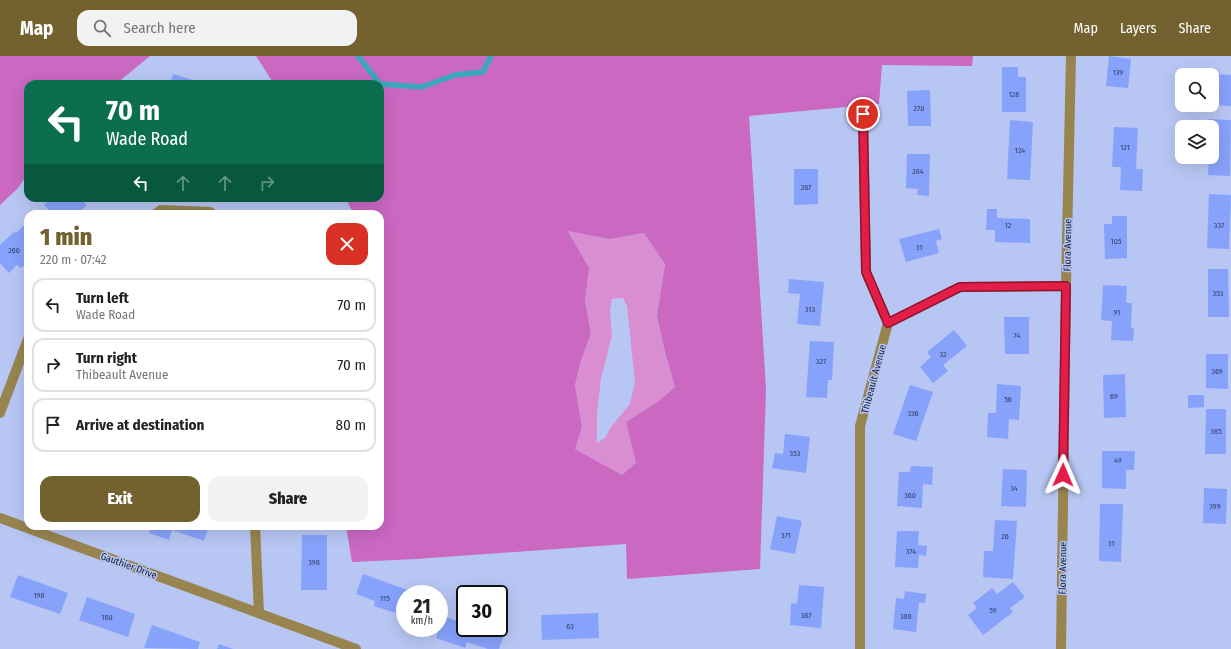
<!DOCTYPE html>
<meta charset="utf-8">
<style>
body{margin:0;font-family:"Fira Sans Condensed",sans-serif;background:#f2f2f2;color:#222;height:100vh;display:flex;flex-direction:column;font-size:15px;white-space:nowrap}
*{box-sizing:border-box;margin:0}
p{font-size:13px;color:#767676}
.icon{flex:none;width:22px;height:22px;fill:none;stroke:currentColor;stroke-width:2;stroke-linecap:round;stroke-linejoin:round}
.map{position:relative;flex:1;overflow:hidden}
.drawer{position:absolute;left:24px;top:154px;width:360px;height:320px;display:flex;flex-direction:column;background:#fff;border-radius:12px;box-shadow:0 4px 16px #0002}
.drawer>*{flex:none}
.banner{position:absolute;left:24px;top:24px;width:360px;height:122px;border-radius:12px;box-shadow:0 4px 16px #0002;background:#0b6e4f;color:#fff;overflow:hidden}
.controls{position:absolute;left:1175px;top:12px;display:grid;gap:8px}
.controls a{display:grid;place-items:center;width:44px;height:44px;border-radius:8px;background:#fff;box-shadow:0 4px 16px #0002;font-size:20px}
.speed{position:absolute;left:396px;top:529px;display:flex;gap:8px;font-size:20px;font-weight:700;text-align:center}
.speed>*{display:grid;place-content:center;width:52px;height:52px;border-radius:50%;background:#fff;box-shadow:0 4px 16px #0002;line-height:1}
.speed small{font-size:10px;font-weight:400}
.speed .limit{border:2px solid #111;border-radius:6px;background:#fff;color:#111}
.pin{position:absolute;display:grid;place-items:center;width:34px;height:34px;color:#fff;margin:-17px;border:2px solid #fff;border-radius:50%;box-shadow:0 1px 4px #0007}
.me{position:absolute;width:44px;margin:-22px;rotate:1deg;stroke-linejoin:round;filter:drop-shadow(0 0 3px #0008)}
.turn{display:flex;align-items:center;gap:14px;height:84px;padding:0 16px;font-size:18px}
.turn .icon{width:52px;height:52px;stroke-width:2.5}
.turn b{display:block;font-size:28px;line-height:34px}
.lanes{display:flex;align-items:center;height:38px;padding:0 16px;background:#0003;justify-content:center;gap:20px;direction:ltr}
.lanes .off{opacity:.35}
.round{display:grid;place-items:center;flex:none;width:42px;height:42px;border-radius:12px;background:#f2f2f2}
.overview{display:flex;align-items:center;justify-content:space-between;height:68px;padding:0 16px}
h1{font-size:24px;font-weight:800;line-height:30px;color:#73612f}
.cta{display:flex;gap:8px;margin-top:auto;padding:8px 16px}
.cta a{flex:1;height:46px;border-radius:12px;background:#73612f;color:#fff;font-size:16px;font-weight:800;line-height:46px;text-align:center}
.cta a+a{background:#f2f2f2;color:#222}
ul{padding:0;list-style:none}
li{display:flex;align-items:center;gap:12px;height:54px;margin:0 8px 6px;padding:0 8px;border:2px solid #e0e0e0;border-radius:12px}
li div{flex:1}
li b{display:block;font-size:15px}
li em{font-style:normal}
header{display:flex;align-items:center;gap:24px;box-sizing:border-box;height:56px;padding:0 20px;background:#73612f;color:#fff}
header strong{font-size:19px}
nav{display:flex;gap:22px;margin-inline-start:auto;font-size:14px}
.search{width:280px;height:36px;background:#f2f2f2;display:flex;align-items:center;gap:10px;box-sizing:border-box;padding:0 14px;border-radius:12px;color:#767676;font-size:15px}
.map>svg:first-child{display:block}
</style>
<header>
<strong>Map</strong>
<div class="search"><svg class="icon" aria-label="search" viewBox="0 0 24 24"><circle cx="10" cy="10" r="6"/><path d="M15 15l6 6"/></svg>Search here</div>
<nav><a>Map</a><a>Layers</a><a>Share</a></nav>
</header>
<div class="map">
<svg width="1231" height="593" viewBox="0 0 1231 593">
<rect width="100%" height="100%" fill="#b7c6f3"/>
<path fill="#d98ed1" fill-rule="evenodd" d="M568,174L610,183L644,177L665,208L657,260L665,296L675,331L659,345L626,366L636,407L622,419L575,393L582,371L575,329L581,304L591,278L585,245L589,212ZM623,242L627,250L635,326L630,348L611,371L605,382L597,387V358L601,322L612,280L610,254L612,243Z"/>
<g fill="#ca68c2" fill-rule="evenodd">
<path d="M0,0H150L116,28H28V118L17,133L0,149Z"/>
<path d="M256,0H973L972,10L882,9L879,48L749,60L766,333L760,513L627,523L626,488L416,503L352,506L346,470H380V158H354L345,142H380V28H274ZM568,175L610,183L644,177L665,208L657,260L665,296L675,331L659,345L626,366L636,407L622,419L575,393L582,371L575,329L581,304L591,278L585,245L589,212Z"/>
</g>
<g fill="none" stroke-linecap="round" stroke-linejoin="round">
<g stroke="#39a8ba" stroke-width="5.5">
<path d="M358,0L380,28"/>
<path d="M380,28L422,31L455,19L483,16L491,0"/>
</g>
</g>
<g fill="#87a2fb">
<path d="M1109,0L1131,3L1128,32L1106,30Z"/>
<path d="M1002,11H1018V21H1026V56H1002Z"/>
<path d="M173,18L193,24L192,28H170Z"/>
<path d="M1212,18L1231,19V50L1212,49Z"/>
<path d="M930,34L931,70H908L907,35Z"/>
<path d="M1209,63L1231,64L1230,120L1208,119L1209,101H1212V71H1209Z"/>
<path d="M1010,64L1033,66L1030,124L1007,123Z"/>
<path d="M1114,71L1138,72L1136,113H1143L1142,135L1120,134L1121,111H1112Z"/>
<path d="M907,98H930L929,140L917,139L918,133L906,132Z"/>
<path d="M794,113H818V148L794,149Z"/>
<path d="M1209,138L1231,139L1229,193L1207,192Z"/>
<path d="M52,142H86L83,145L87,149L77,158H53L44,149Z"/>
<path d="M987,153H997V162L1030,163V187L995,186V174H986Z"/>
<path d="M1112,160H1127V202L1105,203L1104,168H1112Z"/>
<path d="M28,166V199L24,202L26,207L21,212L17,209L9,217L0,207V189L15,175L16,177Z"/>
<path d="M939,173L942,183L936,185L939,197L906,206L899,183Z"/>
<path d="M1208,213H1228L1229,261H1208Z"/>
<path d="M789,223L824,226L820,270L797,268L800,238L788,237Z"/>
<path d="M1103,229L1127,230L1126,247H1132L1131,272H1134L1133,285L1111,284L1112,265L1101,264Z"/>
<path d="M1004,261H1029V298H1005Z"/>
<path d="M954,274L967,290L943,309L948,315L933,327L920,311L931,301L927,296Z"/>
<path d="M810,285L834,286L832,324H828L827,342L806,341Z"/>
<path d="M1206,298H1228V333L1206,332Z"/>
<path d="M1125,318L1126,361L1104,362L1103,319Z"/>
<path d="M997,328L1021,330L1019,364L1009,363L1008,383L987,381L988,357H996Z"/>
<path d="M910,329L933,336L916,385L893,378Z"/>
<path d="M1188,339H1204V351L1188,352Z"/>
<path d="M1206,353H1226V398H1205Z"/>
<path d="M785,378L810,381L806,417L772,412L775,397L783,398Z"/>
<path d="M1102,395H1135L1134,414H1126V433L1102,432Z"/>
<path d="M911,410L933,411L932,429L923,428L922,452L897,450L899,416H910Z"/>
<path d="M1003,413L1027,414L1026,451L1001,450Z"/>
<path d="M1204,432L1227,433L1226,468L1203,467Z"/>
<path d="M1100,448H1123L1121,506L1099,505Z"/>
<path d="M777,460L802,465L795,498L770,493Z"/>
<path d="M995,464L1017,465L1013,523L983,521L984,495H993Z"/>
<path d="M151,470H209L204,485L172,474L169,484L149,477Z"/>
<path d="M897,475H919L918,489L927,490L926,500L919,499L918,512L895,511Z"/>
<path d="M302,479H327V534H301Z"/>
<path d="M363,518L416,537V538H405V560L374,550L375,545L356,538Z"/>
<path d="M18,519L68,537L60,558L10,541Z"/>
<path d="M1013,526L1025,541L1010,552L1013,556L983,579L968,559L977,552L973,547L992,532L997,538Z"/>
<path d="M799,529L824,531L821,572L790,569L791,547L797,548Z"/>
<path d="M905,535L926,538L925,547L919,546L916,576L893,573L896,542L904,543Z"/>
<path d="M87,541L135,558L128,581L79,564Z"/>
<path d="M464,556H465V572H499V568L507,571L499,593H488L467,586L465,592L436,582L443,560L460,566Z"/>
<path d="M598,557L599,582L542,584L541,559Z"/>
<path d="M152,569L200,586L198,593L144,592Z"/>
<path d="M219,588L233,593H217Z"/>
</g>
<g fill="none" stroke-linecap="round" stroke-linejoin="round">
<g stroke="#97844f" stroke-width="10">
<path d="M156,158L161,154L210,156L212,158"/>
<path d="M888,267L960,231L1066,230"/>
<path d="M0,357L28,283"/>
<path d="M0,462L356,593"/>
<path d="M255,470L259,557"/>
<path d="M860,593V370L888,267L866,216L863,58"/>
<path d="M1061,593L1066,230L1071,0"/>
</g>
</g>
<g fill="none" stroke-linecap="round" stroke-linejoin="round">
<g stroke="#92132f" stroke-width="10">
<path id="route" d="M863,58L866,216L888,267L960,231L1066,230L1063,419"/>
</g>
<use href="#route" stroke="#e11d48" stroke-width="7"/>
</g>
<g text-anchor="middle" stroke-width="3" stroke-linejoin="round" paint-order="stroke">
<g font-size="8" fill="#303c66">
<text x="1118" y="19">139</text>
<text x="1014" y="41">128</text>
<text x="919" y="55">270</text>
<text x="1125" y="94">121</text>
<text x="1020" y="97">124</text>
<text x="918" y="118">284</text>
<text x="806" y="134">287</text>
<text x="1008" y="172">12</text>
<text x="1219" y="172">337</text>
<text x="1116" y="188">105</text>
<text x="919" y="194">31</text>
<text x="14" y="197">266</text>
<text x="1218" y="240">353</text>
<text x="810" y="256">313</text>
<text x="1117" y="259">91</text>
<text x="1017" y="282">74</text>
<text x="943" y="301">32</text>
<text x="821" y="308">327</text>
<text x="1217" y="318">369</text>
<text x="1114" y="343">69</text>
<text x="1008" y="346">56</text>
<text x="913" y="360">336</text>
<text x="1216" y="378">385</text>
<text x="795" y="400">353</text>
<text x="1118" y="407">49</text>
<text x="1014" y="435">34</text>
<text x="910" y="442">360</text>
<text x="1215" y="453">399</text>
<text x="786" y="482">371</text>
<text x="1005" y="483">26</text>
<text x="1111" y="490">31</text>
<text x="911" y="498">374</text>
<text x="314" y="509">398</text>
<text x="39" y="542">198</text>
<text x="385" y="545">115</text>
<text x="993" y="557">59</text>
<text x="806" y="562">387</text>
<text x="906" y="563">388</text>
<text x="107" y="564">180</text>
<text x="570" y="573">63</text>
</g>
<g font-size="10" fill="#131a35" stroke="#b7c6f3">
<text transform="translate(1067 189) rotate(-89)" y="4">Flora Avenue</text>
<text transform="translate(873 323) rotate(-75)" y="4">Thibeault Avenue</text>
<text transform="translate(129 509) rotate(20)" y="4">Gauthier Drive</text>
<text transform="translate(1062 512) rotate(-89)" y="4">Flora Avenue</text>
</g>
</g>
</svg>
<div class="controls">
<a><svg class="icon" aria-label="search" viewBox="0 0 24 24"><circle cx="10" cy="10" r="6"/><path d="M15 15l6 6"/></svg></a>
<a><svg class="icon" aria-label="layers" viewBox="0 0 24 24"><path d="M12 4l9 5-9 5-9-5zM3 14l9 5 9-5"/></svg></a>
</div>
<div class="speed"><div>21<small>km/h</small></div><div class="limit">30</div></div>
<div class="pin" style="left:863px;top:58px;background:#d93025"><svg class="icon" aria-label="arrive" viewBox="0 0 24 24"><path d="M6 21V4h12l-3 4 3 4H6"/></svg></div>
<svg class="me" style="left:1063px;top:419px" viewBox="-20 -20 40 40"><path d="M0-17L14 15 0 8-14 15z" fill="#e11d48" stroke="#fff" stroke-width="4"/></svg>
<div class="banner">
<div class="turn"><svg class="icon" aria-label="left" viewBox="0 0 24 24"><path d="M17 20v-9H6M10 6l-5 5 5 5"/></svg><div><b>70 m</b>Wade Road</div></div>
<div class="lanes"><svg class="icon" aria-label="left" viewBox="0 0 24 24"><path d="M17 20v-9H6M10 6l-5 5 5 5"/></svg><svg class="icon off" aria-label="ahead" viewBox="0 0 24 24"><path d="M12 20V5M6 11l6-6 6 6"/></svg><svg class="icon off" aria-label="ahead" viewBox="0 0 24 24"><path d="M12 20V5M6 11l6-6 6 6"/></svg><svg class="icon off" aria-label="right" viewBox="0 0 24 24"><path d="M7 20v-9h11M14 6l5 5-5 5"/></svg></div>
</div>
<section class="drawer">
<div class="overview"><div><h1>1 min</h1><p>220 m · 07:42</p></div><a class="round" style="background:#d93025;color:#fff"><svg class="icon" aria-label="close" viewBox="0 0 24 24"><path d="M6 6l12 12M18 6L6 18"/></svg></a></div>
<ul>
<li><svg class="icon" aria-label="left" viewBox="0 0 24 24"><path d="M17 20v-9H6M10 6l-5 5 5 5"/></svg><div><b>Turn left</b><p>Wade Road</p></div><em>70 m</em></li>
<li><svg class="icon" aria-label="right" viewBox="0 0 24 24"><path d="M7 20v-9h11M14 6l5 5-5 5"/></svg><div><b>Turn right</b><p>Thibeault Avenue</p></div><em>70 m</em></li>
<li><svg class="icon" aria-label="arrive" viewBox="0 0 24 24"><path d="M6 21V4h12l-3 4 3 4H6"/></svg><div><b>Arrive at destination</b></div><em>80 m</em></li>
</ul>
<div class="cta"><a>Exit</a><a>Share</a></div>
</section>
</div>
